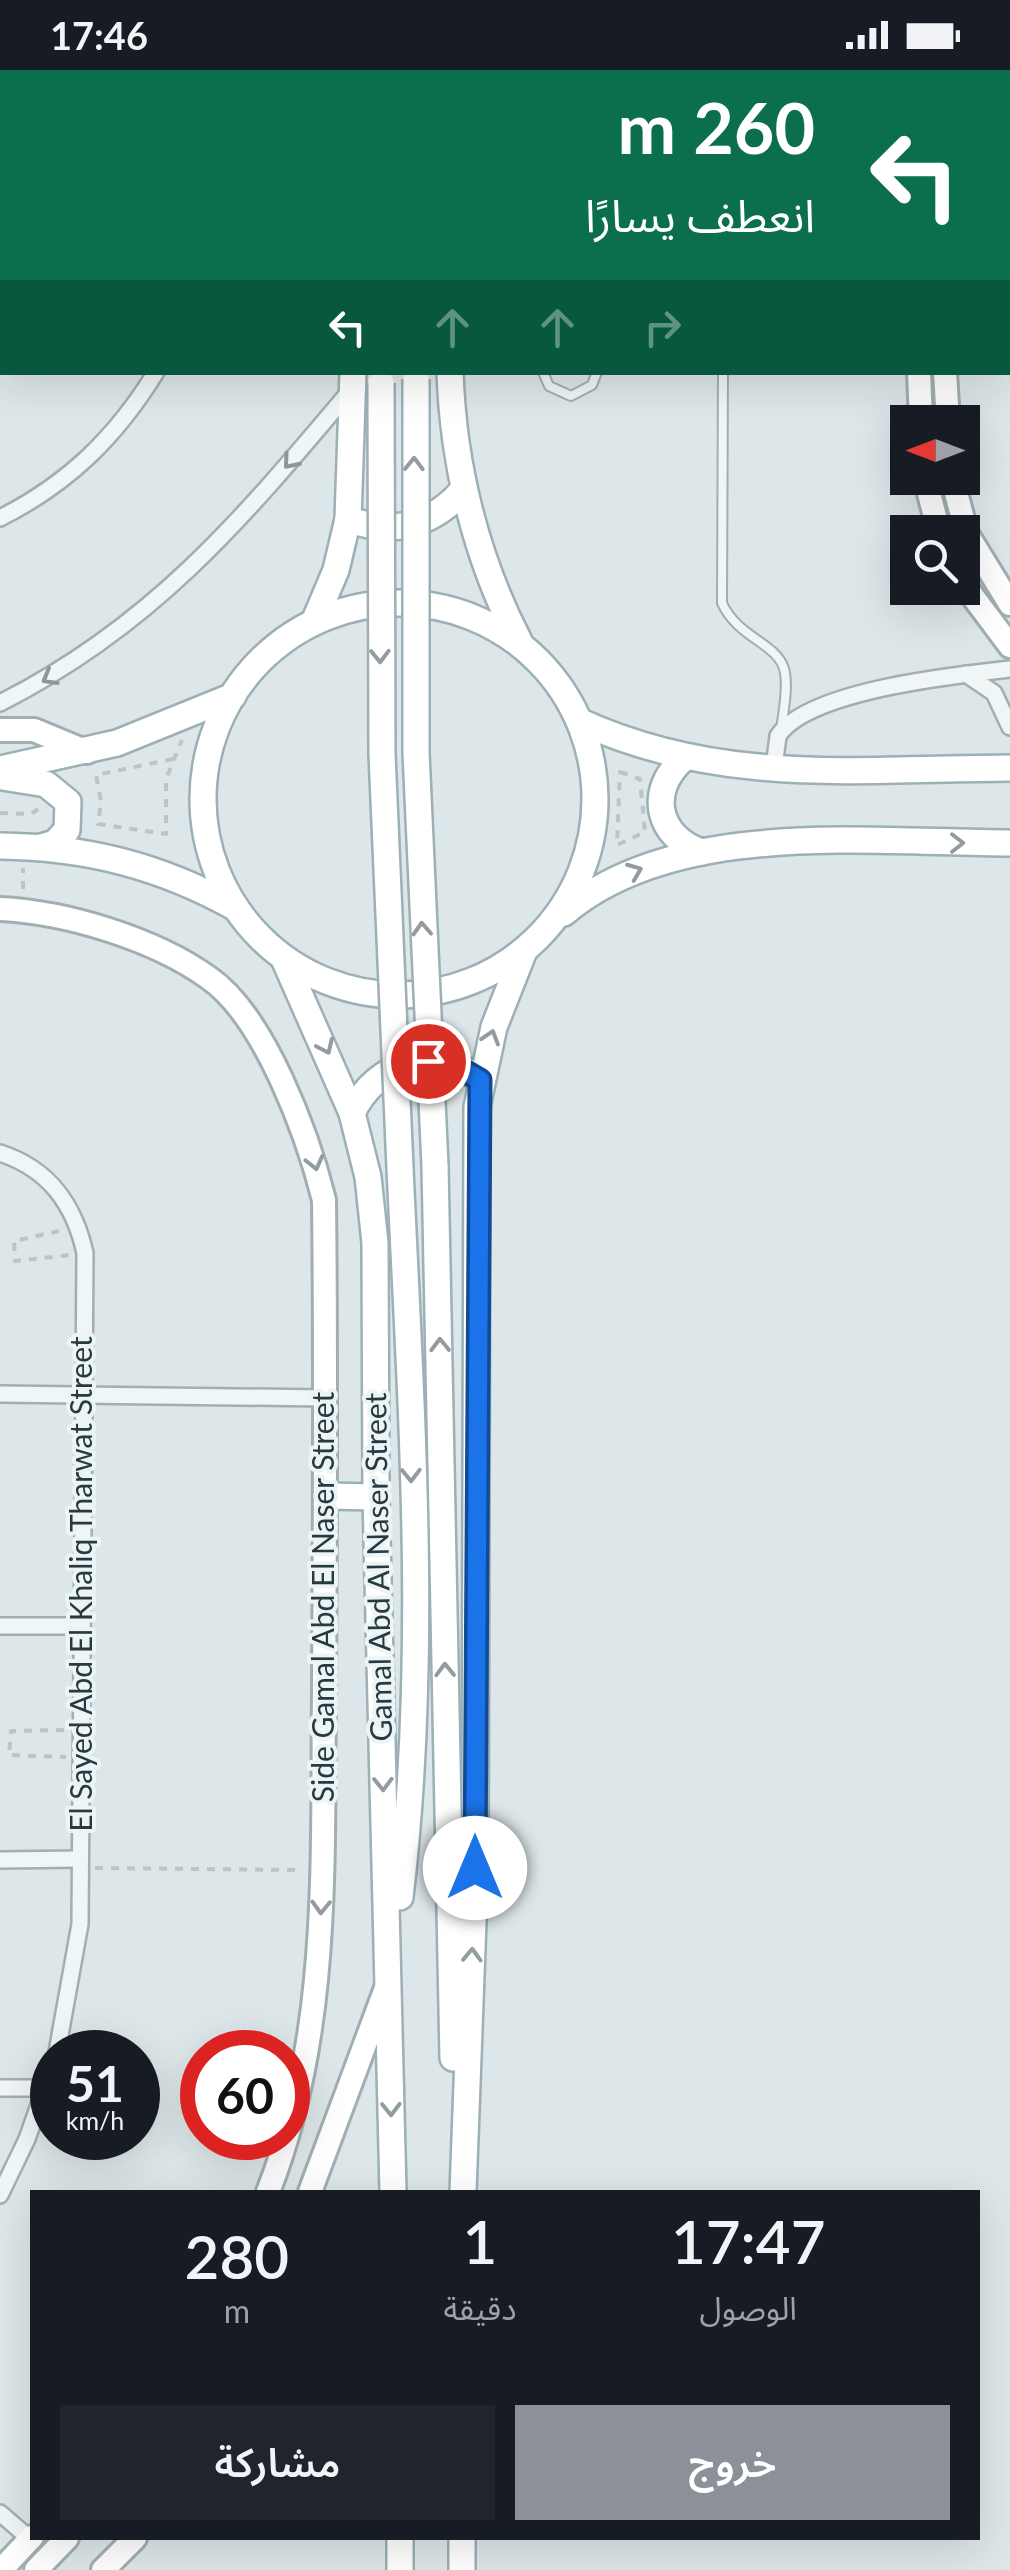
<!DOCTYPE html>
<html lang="ar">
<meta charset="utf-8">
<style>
body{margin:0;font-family:Lato,"Noto Sans Arabic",sans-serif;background:#20242c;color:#f1f3f6;direction:rtl;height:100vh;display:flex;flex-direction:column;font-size:38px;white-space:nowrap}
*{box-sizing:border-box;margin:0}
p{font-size:32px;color:#9ea1a6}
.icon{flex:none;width:55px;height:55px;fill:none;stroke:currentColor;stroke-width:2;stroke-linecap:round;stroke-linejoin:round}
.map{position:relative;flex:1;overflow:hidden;direction:ltr}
.sheet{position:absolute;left:30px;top:2120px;width:950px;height:350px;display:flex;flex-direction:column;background:#171b24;border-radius:0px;box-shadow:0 10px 40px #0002;direction:rtl}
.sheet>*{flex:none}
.guide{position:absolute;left:0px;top:0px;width:1010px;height:305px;box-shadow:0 10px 40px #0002;direction:rtl;background:#0b6e4f;color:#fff;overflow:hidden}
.needle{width:65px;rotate:270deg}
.tools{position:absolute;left:890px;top:335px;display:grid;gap:20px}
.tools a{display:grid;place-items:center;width:90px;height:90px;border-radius:0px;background:#171b24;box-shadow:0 10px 40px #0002;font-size:50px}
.speed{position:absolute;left:30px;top:1960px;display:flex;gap:20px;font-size:50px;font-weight:700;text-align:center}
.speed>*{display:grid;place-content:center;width:130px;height:130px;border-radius:50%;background:#171b24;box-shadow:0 10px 40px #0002;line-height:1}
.speed small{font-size:25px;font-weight:400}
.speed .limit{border:15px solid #d22;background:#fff;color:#111}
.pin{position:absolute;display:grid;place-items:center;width:85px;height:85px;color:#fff;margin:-42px;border:5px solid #fff;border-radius:50%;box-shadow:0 2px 10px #0007}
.me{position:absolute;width:110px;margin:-55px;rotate:0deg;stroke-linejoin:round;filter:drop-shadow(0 0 8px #0008)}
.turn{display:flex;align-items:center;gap:35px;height:210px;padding:0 30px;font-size:45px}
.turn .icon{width:130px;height:130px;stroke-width:2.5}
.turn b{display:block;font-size:70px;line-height:85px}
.lanes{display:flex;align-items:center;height:95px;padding:0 30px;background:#0003;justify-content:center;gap:50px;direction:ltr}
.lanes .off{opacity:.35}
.eta{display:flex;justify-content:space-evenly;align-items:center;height:170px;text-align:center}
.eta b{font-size:60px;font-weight:600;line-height:70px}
.button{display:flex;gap:20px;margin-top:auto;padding:20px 30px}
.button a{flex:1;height:115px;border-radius:0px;background:#8c9099;color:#fff;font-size:40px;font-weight:600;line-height:115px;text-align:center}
.button a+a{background:#20242c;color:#f1f3f6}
.status{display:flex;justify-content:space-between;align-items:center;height:70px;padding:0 50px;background:#171b24;direction:ltr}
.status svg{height:28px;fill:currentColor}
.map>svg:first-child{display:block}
</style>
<div class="status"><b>17:46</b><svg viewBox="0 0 49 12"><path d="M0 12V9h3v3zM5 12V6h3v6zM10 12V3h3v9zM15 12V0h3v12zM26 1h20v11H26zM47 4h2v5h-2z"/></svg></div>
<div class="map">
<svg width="1010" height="2500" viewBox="0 0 1010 2500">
<rect width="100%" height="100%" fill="#dde6e8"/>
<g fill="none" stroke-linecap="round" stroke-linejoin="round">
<g stroke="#a2afb2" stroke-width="12">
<g id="lane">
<path d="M543,302L549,316L571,326L592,315L597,302"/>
<path d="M723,302L722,533C738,569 781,574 785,603C788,621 783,643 781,660"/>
</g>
</g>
<g stroke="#a2afb2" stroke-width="20">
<g id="street">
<path d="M0,11H2"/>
<path d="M0,197L2,192"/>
<path d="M0,448C68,414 116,367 156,302"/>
<path d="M966,604L994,623L1010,657"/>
<path d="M0,633C153,556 242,449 350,321"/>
<path d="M774,698L778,666C808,620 957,605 1010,599"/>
<path d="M0,1083C49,1099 74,1134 85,1183L80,1854L57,1982"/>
<path d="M0,1324L326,1328"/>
<path d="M0,1556H82"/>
<path d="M0,1790L80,1789"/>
<path d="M0,2018H47"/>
<path d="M0,2125L27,2069L52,1998"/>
<path d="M0,2443L30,2469"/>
</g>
</g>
<g stroke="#a2afb2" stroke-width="28">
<g id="secondary">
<path d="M796,0L798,2"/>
<path d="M919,302L921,352"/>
<path d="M945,302L948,352"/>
<path d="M925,408L939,462"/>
<path d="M952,408L967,464L1010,534"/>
<path d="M962,512L1010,576"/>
<path d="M0,660H34L87,682"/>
<path d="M0,839C66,842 155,869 209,908C265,947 308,1066 324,1130C326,1294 325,1458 324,1622C322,1791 331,1962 268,2122"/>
<path d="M310,2122L386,1918"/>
<path d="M1,2500L32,2467"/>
<path d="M36,2500L67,2468"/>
<path d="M103,2500L135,2468"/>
</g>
</g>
<g stroke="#9cb0b5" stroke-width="30">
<g id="primary">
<path d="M448,0V2"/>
<path d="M357,2V0"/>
<path d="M384,2V0"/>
<path d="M418,2V0"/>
<path d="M450,302C453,395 476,488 519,571"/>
<path d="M348,449C393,466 433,455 464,419"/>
<circle cx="399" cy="729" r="196"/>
<path d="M314,552L336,500L348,449L353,302"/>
<path d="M579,651C720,716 859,699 1010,698"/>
<path d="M683,689C647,721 657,767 702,782"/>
<path d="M0,699L117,673L233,626"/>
<path d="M2,707L46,714L68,732L67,760L55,773L41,777"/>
<path d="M0,776C86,777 161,796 236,838"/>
<path d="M564,843C676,748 873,773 1010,773"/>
<path d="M284,889L352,1043L368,1107L375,1173L376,1427L393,2122"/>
<path d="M352,1043C376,992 434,975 481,1010"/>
<path d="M435,1096L453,1988"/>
<path d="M326,1426L376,1427"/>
<path d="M400,1827C429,1586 411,1339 400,1098"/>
<path d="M463,2122L475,1798L477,1037L494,957L524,881"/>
<path d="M400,2468V2500"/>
<path d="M462,2500V2468"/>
</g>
</g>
<g stroke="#bbc4c7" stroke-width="4" stroke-dasharray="8 8" stroke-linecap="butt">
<path d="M173,689L96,705L101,731L98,754L166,764V709L182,670"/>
<path d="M620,702L640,709L645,762L617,775Z"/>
<path d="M0,743L31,744L38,739"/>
<path d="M23,819V798"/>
<path d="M59,1161L14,1171L15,1191L70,1185"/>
<path d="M64,1660L11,1661L9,1685L66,1687"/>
<path d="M95,1798L300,1800"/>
</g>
<use href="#lane" stroke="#f0f5f6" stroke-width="8"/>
<use href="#street" stroke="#f0f5f6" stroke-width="15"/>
<use href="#secondary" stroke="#fff" stroke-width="22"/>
<use href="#primary" stroke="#fff" stroke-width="25"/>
<g stroke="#9cb0b5" stroke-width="30" stroke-linecap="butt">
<g id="primary-bridge">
<path d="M416,309V683L435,1096"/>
<path d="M381,313L382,684L400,1098"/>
</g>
</g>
<use href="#primary-bridge" stroke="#fff" stroke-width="25"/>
</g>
<defs><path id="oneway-chevron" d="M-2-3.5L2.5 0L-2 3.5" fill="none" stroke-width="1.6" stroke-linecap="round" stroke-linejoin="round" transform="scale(2.5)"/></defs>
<g stroke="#8b989b">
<use href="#oneway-chevron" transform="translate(290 392) rotate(130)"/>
<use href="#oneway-chevron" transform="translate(49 608) rotate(150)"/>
</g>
<g stroke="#929ca0">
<use href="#oneway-chevron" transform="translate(414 394) rotate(-89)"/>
<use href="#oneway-chevron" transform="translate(380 586) rotate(89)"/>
<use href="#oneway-chevron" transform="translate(957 773)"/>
<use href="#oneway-chevron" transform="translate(635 801) rotate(-22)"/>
<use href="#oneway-chevron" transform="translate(422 859) rotate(-93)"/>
<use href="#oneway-chevron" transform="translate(491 967) rotate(-73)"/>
<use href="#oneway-chevron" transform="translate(326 977) rotate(65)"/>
<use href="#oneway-chevron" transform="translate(315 1093) rotate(76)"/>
<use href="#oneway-chevron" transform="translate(440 1275) rotate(-91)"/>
<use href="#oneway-chevron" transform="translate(411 1405) rotate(89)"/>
<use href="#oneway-chevron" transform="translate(445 1600) rotate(-91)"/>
<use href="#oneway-chevron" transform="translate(383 1714) rotate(89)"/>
<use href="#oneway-chevron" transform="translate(321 1837) rotate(92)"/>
<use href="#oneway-chevron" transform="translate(472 1885) rotate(-88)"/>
<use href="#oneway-chevron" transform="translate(391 2039) rotate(89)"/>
</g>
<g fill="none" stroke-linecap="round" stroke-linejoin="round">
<g stroke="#114b97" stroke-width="25">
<path id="route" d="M428,991L456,996L480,1010L475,1798"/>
</g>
<use href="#route" stroke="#1a73e8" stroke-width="18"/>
</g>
<g text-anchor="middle" stroke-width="8" stroke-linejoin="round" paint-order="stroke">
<g font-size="30" fill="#263a40" stroke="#edf4f6">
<text transform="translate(379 1497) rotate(-91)" y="10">Gamal Abd Al Naser Street</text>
<text transform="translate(82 1514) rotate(-90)" y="10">El Sayed Abd El Khaliq Tharwat Street</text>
<text transform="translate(324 1527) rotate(-90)" y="10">Side Gamal Abd El Naser Street</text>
</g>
</g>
</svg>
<div class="tools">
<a><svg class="needle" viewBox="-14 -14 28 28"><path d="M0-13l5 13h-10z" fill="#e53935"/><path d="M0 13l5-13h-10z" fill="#9ea1a6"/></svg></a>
<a><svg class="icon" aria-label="search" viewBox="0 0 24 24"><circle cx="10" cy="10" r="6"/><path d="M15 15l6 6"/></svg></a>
</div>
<div class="speed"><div>51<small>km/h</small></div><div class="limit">60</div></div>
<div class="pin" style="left:428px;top:991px;background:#d93025"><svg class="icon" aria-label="arrive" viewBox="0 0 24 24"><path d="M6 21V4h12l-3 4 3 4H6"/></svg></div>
<svg class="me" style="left:475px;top:1798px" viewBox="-20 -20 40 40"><circle r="19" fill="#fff"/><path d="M0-13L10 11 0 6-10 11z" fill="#1a73e8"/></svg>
<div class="guide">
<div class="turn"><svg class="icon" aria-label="left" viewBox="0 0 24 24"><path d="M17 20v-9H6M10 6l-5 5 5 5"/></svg><div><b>260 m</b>انعطف يسارًا</div></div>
<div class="lanes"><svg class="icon" aria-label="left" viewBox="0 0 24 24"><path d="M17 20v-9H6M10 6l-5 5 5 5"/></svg><svg class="icon off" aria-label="ahead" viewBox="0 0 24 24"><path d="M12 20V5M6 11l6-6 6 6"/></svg><svg class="icon off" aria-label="ahead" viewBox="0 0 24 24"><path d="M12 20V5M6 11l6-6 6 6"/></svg><svg class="icon off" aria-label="right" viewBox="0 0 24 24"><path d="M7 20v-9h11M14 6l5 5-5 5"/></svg></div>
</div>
<section class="sheet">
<div class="eta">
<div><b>17:47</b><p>الوصول</p></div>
<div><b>1</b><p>دقيقة</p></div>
<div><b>280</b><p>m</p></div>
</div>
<div class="button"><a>خروج</a><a>مشاركة</a></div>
</section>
</div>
